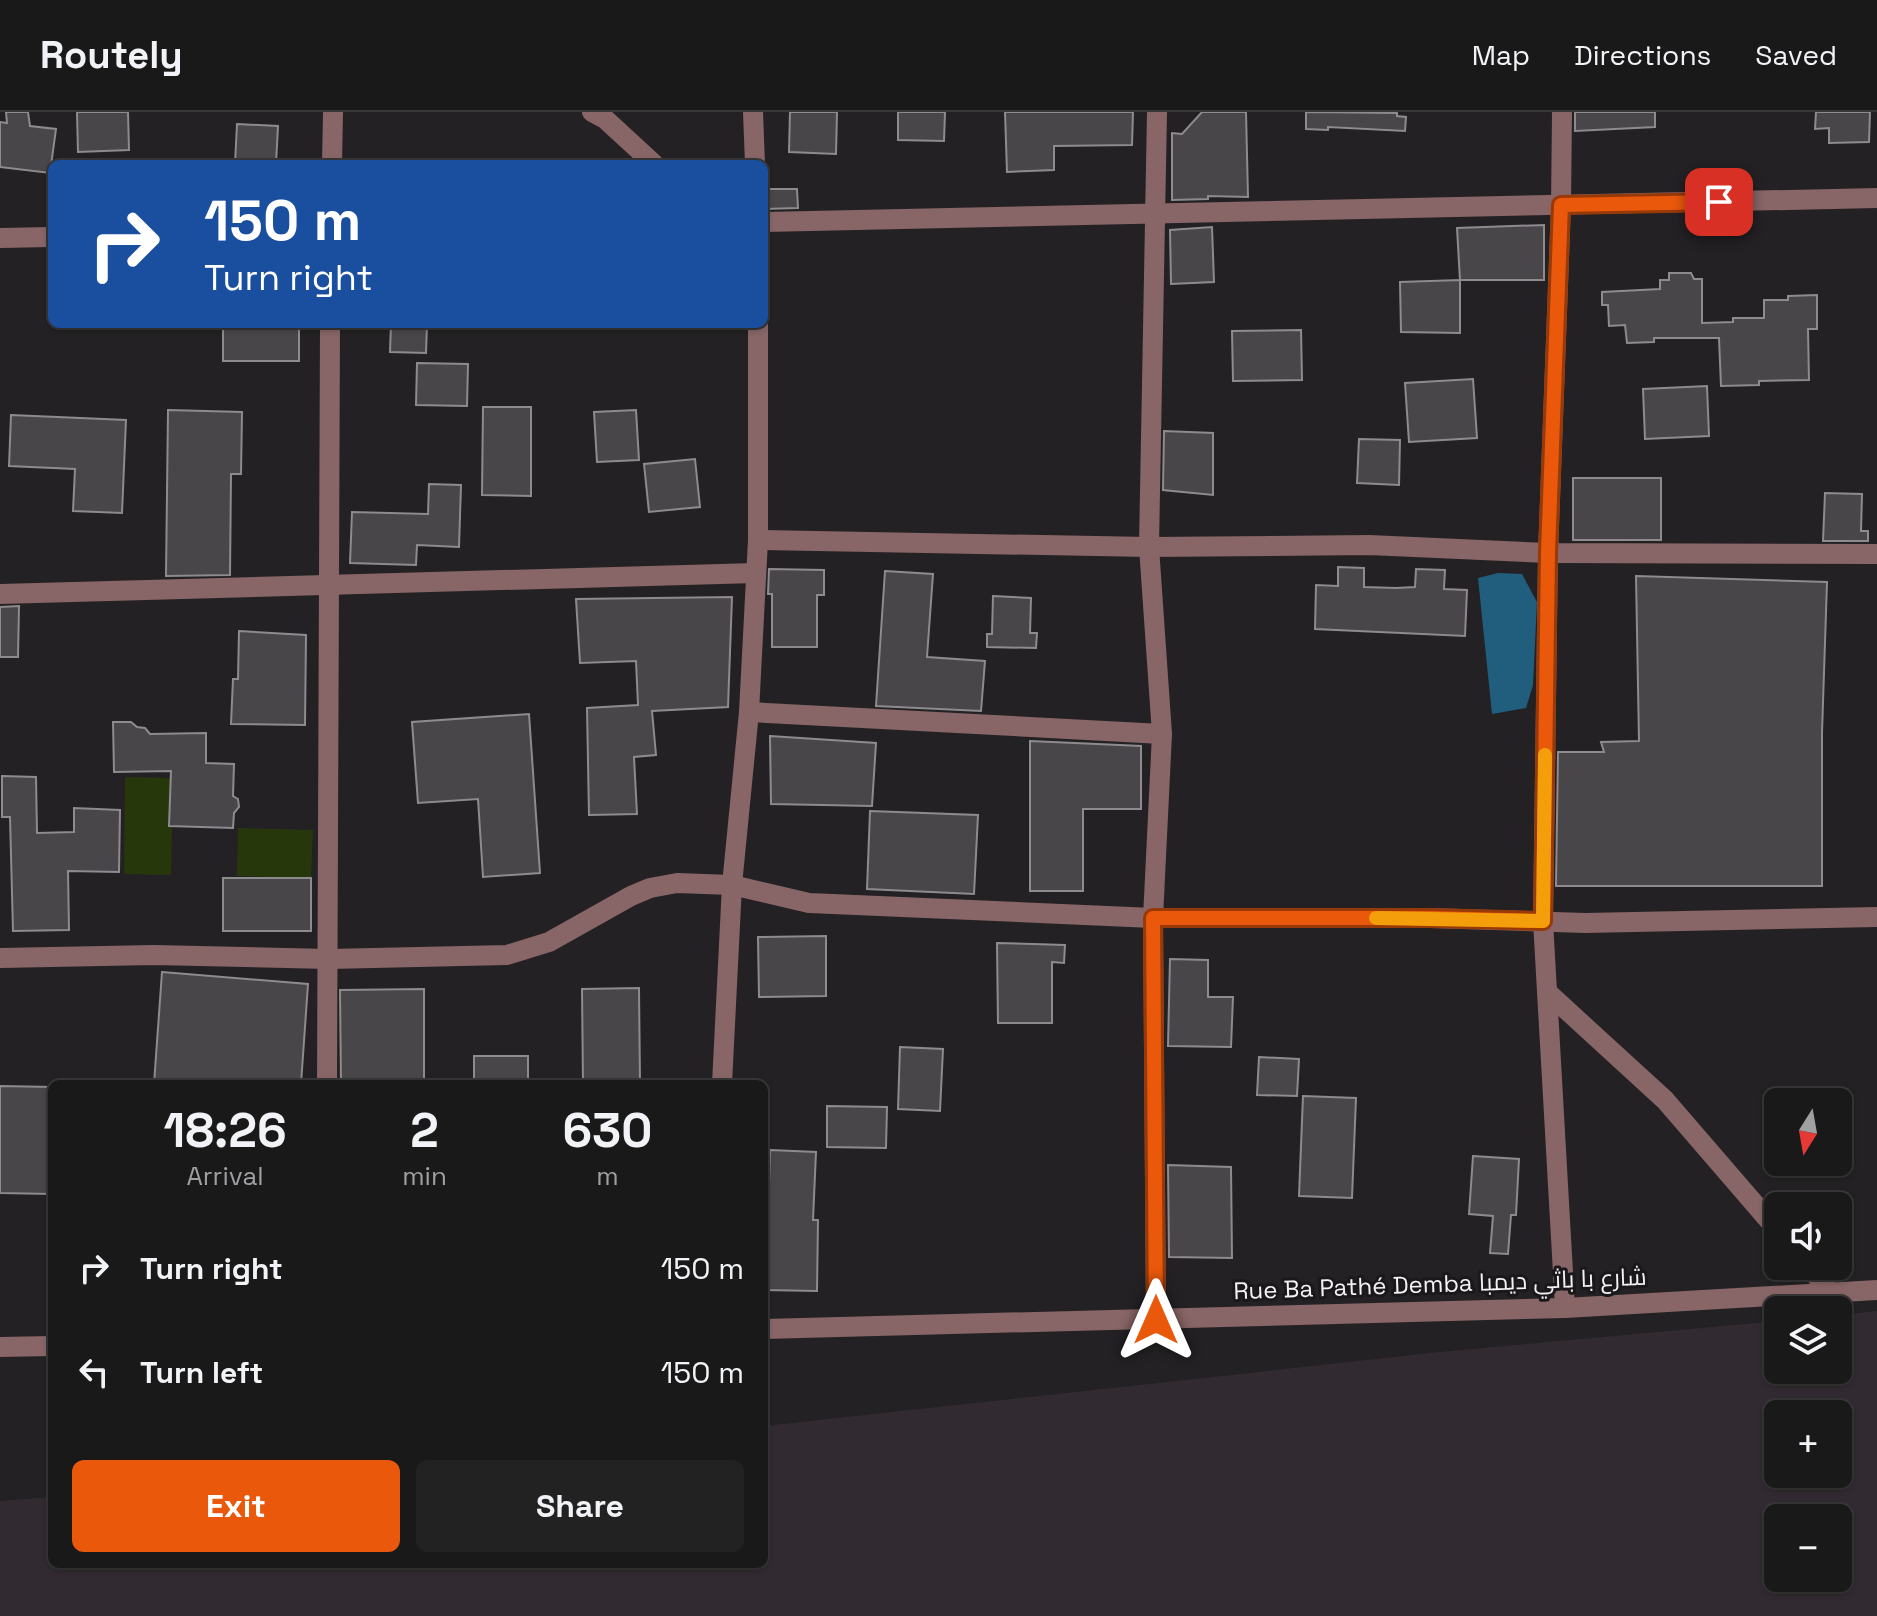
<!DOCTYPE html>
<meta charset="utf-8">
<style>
body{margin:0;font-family:"Space Grotesk",Cairo,sans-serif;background:#232223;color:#f1f3f6;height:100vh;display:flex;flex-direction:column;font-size:30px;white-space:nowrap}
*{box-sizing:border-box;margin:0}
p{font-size:26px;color:#9fa0a2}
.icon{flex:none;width:44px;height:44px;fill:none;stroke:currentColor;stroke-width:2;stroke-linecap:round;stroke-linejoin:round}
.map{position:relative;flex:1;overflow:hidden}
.panel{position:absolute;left:48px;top:968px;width:720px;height:488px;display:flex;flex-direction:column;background:#1a191a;border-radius:12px;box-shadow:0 2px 6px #0004,0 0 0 2px #383839}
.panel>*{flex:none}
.hud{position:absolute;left:48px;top:48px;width:720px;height:168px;border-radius:12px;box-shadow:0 2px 6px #0004,0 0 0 2px #383839;background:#1a4fa0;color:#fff;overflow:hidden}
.needle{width:52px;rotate:191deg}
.fabs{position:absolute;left:1764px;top:976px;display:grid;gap:16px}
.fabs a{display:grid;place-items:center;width:88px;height:88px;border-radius:12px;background:#1a191a;box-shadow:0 2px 6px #0004,0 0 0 2px #383839;font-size:40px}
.pin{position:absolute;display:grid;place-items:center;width:68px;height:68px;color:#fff;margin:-34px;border-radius:16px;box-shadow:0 4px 12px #0006}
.me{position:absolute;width:88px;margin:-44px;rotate:0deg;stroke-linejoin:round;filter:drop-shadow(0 0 6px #0008)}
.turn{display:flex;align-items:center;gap:28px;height:168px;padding:0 24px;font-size:36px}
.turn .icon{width:104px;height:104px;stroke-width:2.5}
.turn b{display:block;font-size:56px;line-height:68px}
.eta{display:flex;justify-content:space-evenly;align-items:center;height:136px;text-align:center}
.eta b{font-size:48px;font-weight:700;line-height:56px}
.cta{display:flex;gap:16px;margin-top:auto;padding:16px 24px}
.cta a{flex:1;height:92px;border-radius:12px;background:#ea580c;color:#fff;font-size:32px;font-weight:700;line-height:92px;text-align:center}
.cta a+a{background:#232223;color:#f1f3f6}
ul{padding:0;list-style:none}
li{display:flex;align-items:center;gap:24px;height:104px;padding:0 24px}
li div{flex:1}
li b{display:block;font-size:30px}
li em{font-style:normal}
header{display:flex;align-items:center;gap:48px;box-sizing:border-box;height:112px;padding:0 40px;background:#1a191a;border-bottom:2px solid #383839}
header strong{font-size:38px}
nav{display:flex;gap:44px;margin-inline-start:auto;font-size:28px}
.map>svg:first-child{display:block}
</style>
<header>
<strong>Routely</strong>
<nav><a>Map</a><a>Directions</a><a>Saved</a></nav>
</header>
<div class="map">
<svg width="1877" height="1504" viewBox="0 0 1877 1504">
<rect width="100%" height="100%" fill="#232123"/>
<path fill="#312a30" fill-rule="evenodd" d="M1877,1199V1504H0V1389L52,1385V1452H764V1314L1440,1240L1778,1209V1258H1838V1203ZM1778,1302H1838V1362H1778ZM1778,1406H1838V1466H1778Z"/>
<g fill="#27370c">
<path d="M125,665L173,666L171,763L124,762Z"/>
<path d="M238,716L313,718L311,766L237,764Z"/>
</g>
<path fill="#215e7d" d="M1498,461L1522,462L1537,490L1533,573L1526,596L1492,602L1478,466Z"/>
<g fill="#484648" stroke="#8d8b8d" stroke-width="2">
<path d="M6,0H28L30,14L56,17L50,61L0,55V10L7,11Z"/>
<path d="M77,0H128L129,38L78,40Z"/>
<path d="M790,0H837L836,42L789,40Z"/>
<path d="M898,0H945L944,29L898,28Z"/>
<path d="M1005,0H1133L1132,33L1054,34V58L1007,60Z"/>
<path d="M1202,0H1246L1248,85L1208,84V87L1172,88V21L1182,22Z"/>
<path d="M1306,0L1397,1V4L1406,5L1405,19L1328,15V18L1306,17Z"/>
<path d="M1575,0H1655V15L1575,19Z"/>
<path d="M1816,0H1870L1869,30L1829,31V16L1815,17Z"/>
<path d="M237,12L278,14L276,52H235Z"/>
<path d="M764,77H797L798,96L764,97Z"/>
<path d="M1544,113V168H1460L1457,116Z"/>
<path d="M1212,115L1214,170L1171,172L1170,118Z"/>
<path d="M1669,161H1691L1694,167H1702V211L1733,210V206H1764V188H1788V184L1817,183V217H1808L1809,268L1759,269V273L1721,274L1719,226H1654V230L1627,231L1625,213L1609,214L1608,193H1602V180L1660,177V168H1669Z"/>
<path d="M1460,168V221L1401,220L1400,170Z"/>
<rect x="223" y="212" width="76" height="37"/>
<path d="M391,212H427L426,241L390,240Z"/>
<path d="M1301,218L1302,268L1233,269L1232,219Z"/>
<path d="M417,251L468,252L467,294L416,293Z"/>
<path d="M1473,267L1477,326L1409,330L1405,271Z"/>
<path d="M1707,274L1709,324L1645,327L1643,277Z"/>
<path d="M483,295H531V384L482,383Z"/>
<path d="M168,298L242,300L241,362H231L230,463L166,464Z"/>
<path d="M636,298L639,348L597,350L594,300Z"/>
<path d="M11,303L126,308L122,401L73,399L75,357L9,354Z"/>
<path d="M1164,319L1213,321V383L1163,378Z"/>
<path d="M1359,327L1400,328L1399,373L1357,371Z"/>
<path d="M695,347L700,395L649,400L644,352Z"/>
<rect x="1573" y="366" width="88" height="62"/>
<path d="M429,372L461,373L459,435L417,433L416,453L350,451L352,400L428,402Z"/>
<path d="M1825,381L1862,382L1861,419H1868V429H1823Z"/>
<path d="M1338,455L1364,456V475L1396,476L1415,475L1416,457L1445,458L1444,477L1467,478L1465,524L1315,517L1316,473L1338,474Z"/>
<path d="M769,457L824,458V483H817V535H772V482H768Z"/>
<path d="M885,459L933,462L927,545L985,549L981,599L876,594Z"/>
<path d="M1636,464L1827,470L1822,621V774H1556L1558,640H1604L1601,630L1639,629Z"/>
<path d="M993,484L1031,486L1030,521H1037L1036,536L987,535V522H992Z"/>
<path d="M732,485L728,595L652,599L656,643L634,645L637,702L589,703L587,596L638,593L636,549L580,551L576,487Z"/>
<path d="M19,494L18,545H0V495Z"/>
<path d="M239,519L306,523L305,613L231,612L233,567H238Z"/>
<path d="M529,602L540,761L483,765L478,687L418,691L412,610Z"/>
<path d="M113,610H131L137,615L145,616L150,622L206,621V651L234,652L233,684L238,687L239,695L234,701L233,716L169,714L171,659L114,660Z"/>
<path d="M770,624L876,631L872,694L771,692Z"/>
<path d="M1030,629L1141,634V697H1083V779H1030Z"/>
<path d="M2,664L36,665L37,721L74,720V696L120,698L119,760L68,759L69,818L13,819L10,705H2Z"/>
<path d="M870,699L978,703L974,782L867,777Z"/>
<rect x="223" y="766" width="88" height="53"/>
<path d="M826,824V884L759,885L758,825Z"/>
<path d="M997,831L1065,833L1064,851L1052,850V911H998Z"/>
<path d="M1170,847L1208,848V885H1233L1231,935L1168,934Z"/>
<path d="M162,860L308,872L301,972H154Z"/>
<path d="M639,876L640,972H583L582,877Z"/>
<path d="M424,877V972H341L340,878Z"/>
<path d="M900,935L943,937L940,999L898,997Z"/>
<rect x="474" y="944" width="54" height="28"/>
<path d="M1259,945L1299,947L1297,984L1257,983Z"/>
<path d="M0,974L52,975V1082L0,1081Z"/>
<path d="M1303,984L1356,986L1352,1086L1299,1084Z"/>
<path d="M827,994L887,995L886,1036L827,1035Z"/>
<path d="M770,1038L816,1040L813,1108H818L817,1179L764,1178V1108H768Z"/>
<path d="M1473,1044L1519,1047L1516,1103H1511L1508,1142L1490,1141L1493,1104L1469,1102Z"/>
<path d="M1168,1053L1231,1055L1232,1146L1169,1145Z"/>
</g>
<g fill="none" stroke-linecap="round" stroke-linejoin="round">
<g stroke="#886566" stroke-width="20">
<path d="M592,0L605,7L654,52"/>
<path d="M753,0L755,52"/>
<path d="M1562,0L1561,93L1548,441L1543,809L1565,1196"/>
<path d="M332,52L333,0"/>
<path d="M764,110L1877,86"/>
<path d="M0,126L52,125"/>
<path d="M758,428L1149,435L1369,433L1548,441L1877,442"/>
<path d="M0,482L756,461"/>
<path d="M749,600L1162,622"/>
<path d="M0,846L154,843L329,847L507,843L549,830L631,784L650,776L677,771L732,773L809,791L1153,806H1430L1585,811L1877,805"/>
<path d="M1547,880L1665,988L1778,1119"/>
<path d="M327,972L330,212"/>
<path d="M722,972L732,773L749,600L758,428V212"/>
<path d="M1808,1154L1831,1181"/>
<path d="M1156,1208L1153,806L1162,622L1149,435L1157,0"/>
<path d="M764,1217L1565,1196L1877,1178"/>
<path d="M0,1235L52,1234"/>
</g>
</g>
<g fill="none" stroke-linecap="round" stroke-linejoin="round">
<g stroke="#983908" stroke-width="20">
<path id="route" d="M1156,1208L1153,806H1430L1543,809L1548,441L1561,93L1719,90"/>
</g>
<use href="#route" stroke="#ea580c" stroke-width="14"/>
<path stroke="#f59e0b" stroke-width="14" d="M1376,806L1543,809L1545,643"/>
</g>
<g text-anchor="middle" stroke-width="6" stroke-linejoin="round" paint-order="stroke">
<g font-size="24" fill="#f3f2f3" stroke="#1a181a">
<text transform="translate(1440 1172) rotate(-2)" y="8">Rue Ba Pathé Demba شارع با باثي ديمبا</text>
</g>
</g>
</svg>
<div class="fabs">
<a><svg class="needle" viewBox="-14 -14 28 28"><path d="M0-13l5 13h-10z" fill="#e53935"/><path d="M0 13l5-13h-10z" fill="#9fa0a2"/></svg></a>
<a><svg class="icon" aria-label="sound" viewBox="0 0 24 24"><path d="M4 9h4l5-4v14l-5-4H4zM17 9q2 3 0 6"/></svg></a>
<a><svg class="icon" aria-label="layers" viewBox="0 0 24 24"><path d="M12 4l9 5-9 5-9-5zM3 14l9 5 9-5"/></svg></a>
<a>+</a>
<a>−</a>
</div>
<div class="pin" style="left:1719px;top:90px;background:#d93025"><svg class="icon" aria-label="arrive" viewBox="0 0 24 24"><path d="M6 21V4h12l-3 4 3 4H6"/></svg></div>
<svg class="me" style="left:1156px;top:1208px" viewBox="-20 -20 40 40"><path d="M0-17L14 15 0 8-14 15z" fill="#ea580c" stroke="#fff" stroke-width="4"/></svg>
<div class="hud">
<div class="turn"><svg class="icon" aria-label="right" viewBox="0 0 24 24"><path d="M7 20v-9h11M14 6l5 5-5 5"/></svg><div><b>150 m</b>Turn right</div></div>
</div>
<section class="panel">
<div class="eta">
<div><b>18:26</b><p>Arrival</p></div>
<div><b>2</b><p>min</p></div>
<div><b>630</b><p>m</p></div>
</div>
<ul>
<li><svg class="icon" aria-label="right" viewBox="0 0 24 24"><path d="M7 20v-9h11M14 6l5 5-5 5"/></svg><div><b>Turn right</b></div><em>150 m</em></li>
<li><svg class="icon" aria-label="left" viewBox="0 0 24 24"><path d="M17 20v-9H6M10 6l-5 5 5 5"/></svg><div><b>Turn left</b></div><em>150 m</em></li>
</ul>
<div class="cta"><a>Exit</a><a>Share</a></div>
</section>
</div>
